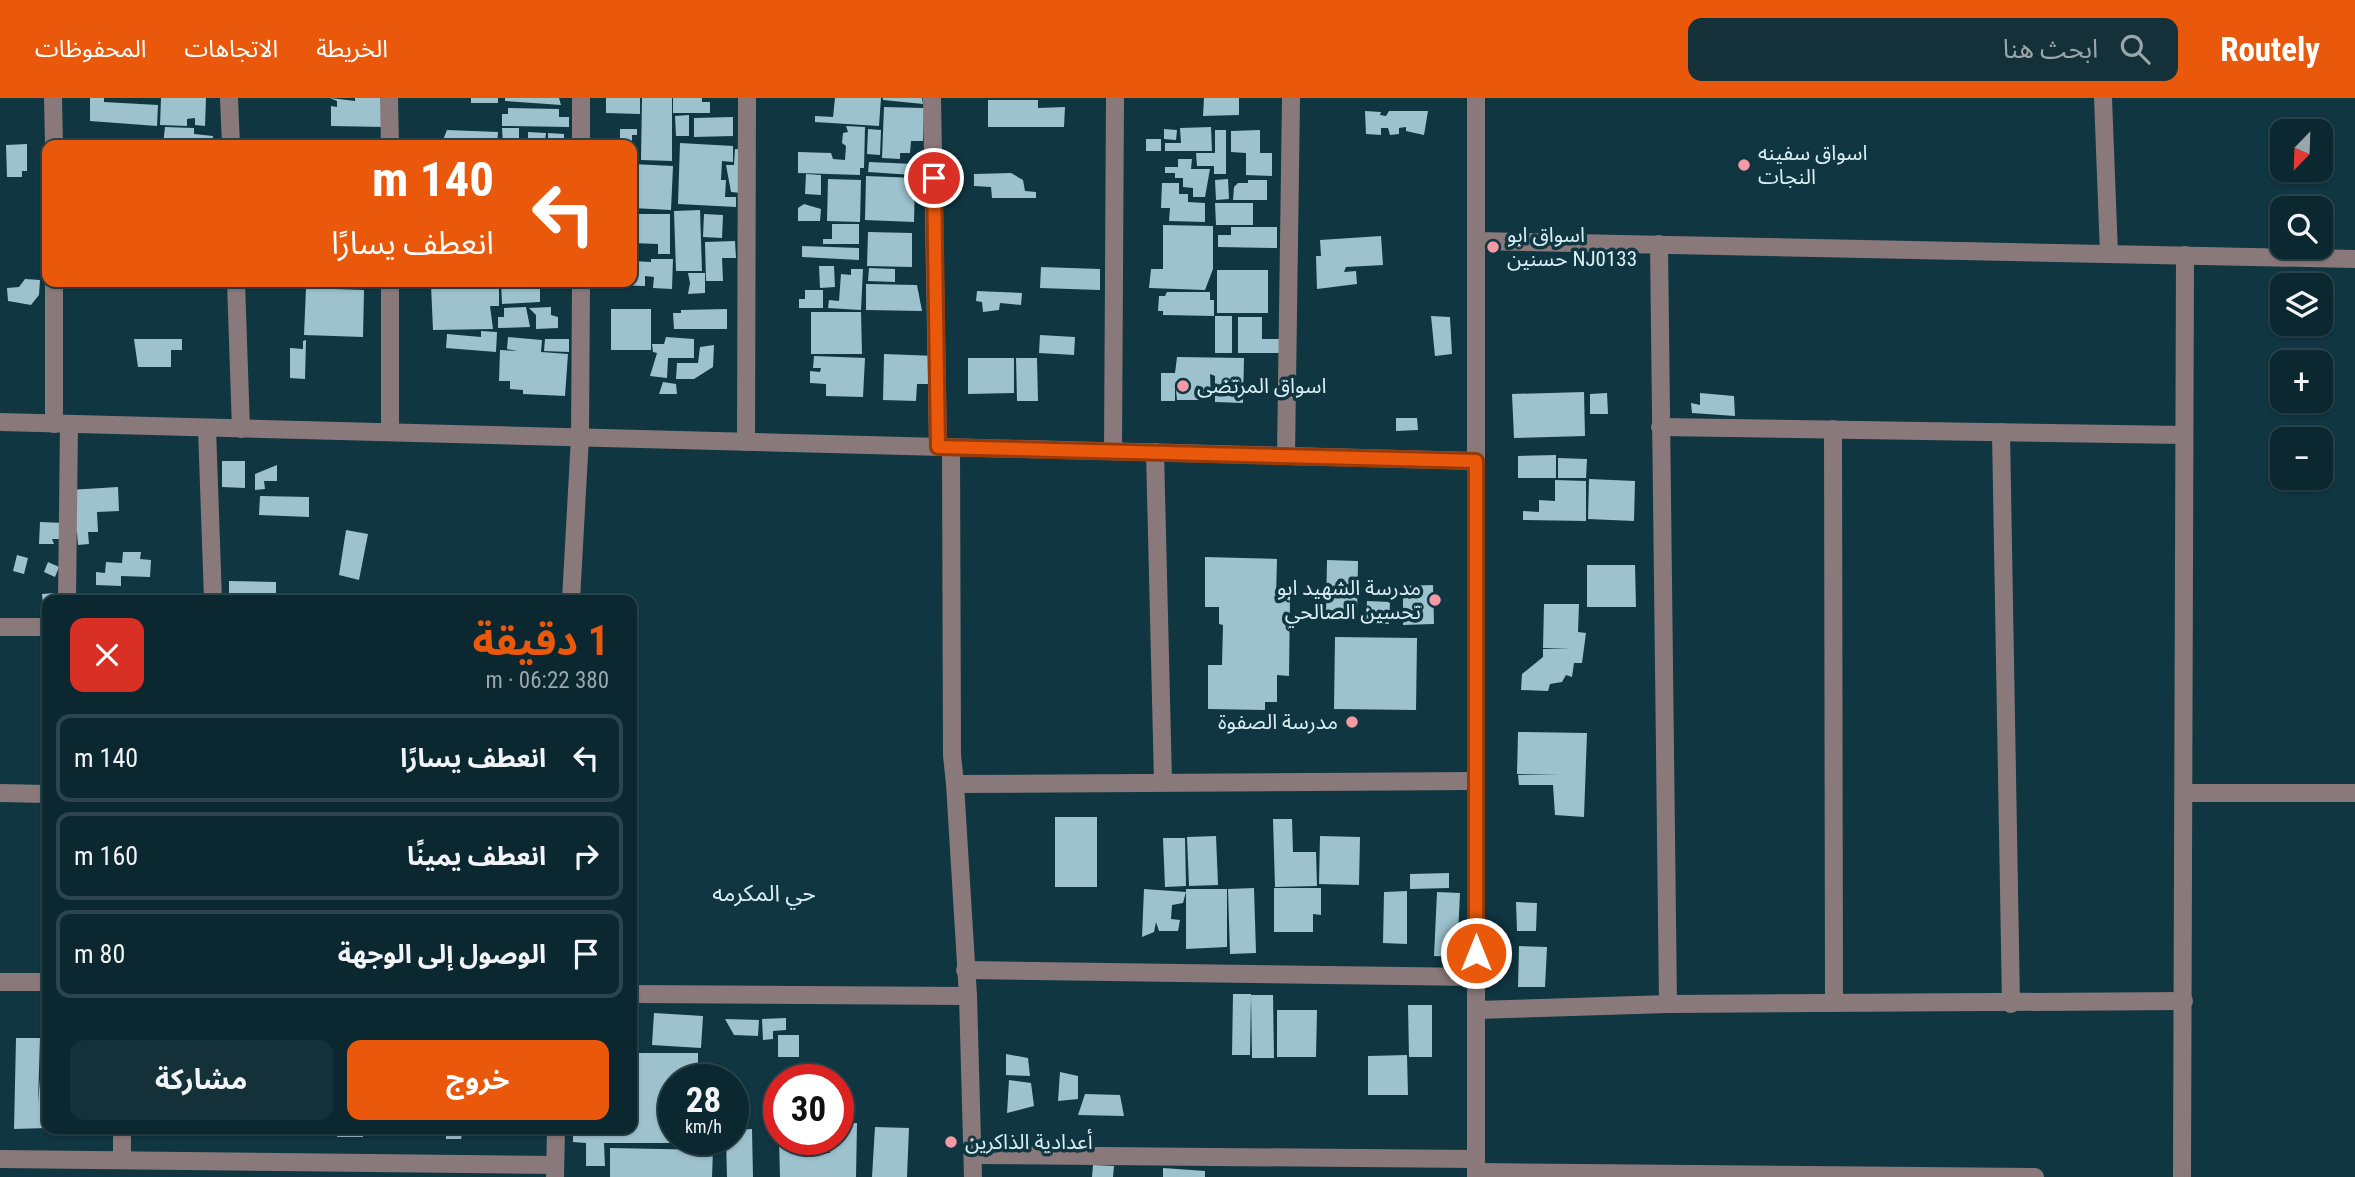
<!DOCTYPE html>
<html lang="ar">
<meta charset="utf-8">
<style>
body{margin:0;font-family:"Roboto Condensed","Noto Sans Arabic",sans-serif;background:#143039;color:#f1f3f6;direction:rtl;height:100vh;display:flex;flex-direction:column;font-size:26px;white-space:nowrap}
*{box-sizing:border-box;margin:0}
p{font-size:23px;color:#9aa6ab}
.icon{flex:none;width:38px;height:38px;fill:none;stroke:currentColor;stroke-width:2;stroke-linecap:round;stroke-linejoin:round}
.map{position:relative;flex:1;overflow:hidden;direction:ltr}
.details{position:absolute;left:42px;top:497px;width:595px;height:539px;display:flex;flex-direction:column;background:#0b2831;border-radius:14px;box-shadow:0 2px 5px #0004,0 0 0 2px #2b444d;direction:rtl}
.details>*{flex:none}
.hud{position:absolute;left:42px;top:42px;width:595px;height:147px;border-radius:14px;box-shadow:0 2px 5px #0004,0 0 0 2px #2b444d;direction:rtl;background:#ea580c;color:#fff;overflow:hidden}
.needle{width:46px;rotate:203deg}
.controls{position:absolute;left:2270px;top:21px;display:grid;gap:14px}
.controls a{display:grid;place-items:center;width:63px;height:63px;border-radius:14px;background:#0b2831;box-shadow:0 2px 5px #0004,0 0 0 2px #2b444d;font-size:35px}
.speed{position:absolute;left:658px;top:966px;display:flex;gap:14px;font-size:35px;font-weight:700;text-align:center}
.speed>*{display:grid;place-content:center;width:91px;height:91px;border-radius:50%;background:#0b2831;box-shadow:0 2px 5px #0004,0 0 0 2px #2b444d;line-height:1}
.speed small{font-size:18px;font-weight:400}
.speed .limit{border:10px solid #d22;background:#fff;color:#111}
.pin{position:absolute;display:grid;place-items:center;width:60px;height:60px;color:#fff;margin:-30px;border:4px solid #fff;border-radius:50%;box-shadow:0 2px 7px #0007}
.me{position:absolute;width:77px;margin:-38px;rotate:0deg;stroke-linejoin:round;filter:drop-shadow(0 0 5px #0008)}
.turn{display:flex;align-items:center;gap:24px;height:147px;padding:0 28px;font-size:32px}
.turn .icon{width:91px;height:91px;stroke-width:2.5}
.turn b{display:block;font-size:49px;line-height:60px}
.round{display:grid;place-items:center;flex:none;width:74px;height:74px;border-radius:14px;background:#143039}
.overview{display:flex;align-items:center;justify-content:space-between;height:119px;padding:0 28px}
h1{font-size:42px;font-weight:700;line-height:52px;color:#ea580c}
.cta{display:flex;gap:14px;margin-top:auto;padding:14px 28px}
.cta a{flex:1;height:80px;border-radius:14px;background:#ea580c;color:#fff;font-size:28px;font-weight:700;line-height:80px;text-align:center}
.cta a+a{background:#143039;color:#f1f3f6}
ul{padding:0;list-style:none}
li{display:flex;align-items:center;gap:21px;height:88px;margin:0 14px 10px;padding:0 14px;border:4px solid #2b444d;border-radius:14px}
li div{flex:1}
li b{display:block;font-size:26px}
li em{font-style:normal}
header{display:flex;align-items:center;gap:42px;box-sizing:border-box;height:98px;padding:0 35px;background:#ea580c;color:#fff}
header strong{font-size:33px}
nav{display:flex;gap:38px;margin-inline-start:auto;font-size:24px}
.search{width:490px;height:63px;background:#143039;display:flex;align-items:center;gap:18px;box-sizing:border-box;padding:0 24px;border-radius:14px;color:#9aa6ab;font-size:26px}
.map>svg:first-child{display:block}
</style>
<header>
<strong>Routely</strong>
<div class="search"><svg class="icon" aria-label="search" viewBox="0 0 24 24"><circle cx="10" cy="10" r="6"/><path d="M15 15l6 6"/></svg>ابحث هنا</div>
<nav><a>الخريطة</a><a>الاتجاهات</a><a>المحفوظات</a></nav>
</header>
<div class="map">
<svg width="2355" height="1079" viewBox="0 0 2355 1079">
<rect width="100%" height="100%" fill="#0f3641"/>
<g fill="#9dc2ce">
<path d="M90,0H104V4L158,7L157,28L90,23Z"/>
<path d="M161,0H206L205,28L195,27V20L187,21V28L160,27Z"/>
<path d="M330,0L355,3V0H385V29L331,28V8L337,9V3Z"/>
<rect x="471" y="0" width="27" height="5"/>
<path d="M505,0H559L561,7L505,3Z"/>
<path d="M606,0H640V16L606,15Z"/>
<path d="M642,0H672V63L641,62Z"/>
<path d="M673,0H702V4H710V15H673Z"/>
<path d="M835,0H881L879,28L815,24V18L833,19Z"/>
<path d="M883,0H922L923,6L883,2Z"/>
<path d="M1204,0H1239V17L1203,18Z"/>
<path d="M988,2H1038V10L1065,9L1064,29H988Z"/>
<path d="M884,9L924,10L923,43H911L910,55H900V61L882,60Z"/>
<path d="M508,10L559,11V19H569V29L502,28V16H508Z"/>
<path d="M1365,13L1381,14L1380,17L1386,18L1389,13H1428L1424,37L1406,33V29L1399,30V36L1390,37L1388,30H1381V37L1366,36Z"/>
<path d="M689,17V38H676L675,18Z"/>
<path d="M733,19V38L694,39V20Z"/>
<path d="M846,28L865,29L864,70H860V77L798,75V54L831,55L833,61L845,62L846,48L842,45L843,35L848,34Z"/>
<path d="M165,29L194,30V36L213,38L212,47H163Z"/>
<path d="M1211,29L1212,53H1165V45H1181L1180,30Z"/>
<path d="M502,30H519V47H503Z"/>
<path d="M620,31H637V37H632V47H620Z"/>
<path d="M868,31L881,32L880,57L867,56Z"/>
<path d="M1164,31L1177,32L1176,42L1164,41Z"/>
<path d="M447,32L498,34L497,47H441Z"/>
<path d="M1215,32H1226V76H1214V68H1197L1196,55H1215Z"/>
<path d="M1260,32V55H1272V78L1246,77V55L1231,54V33Z"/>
<path d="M528,34L546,35L545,43L528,42Z"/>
<path d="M548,35L564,36V47H548Z"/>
<rect x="1146" y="41" width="15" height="12"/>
<path d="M680,45L733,48V64L722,63L721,82H726L725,99H736V109L678,106Z"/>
<path d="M27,46V73H22V79H7L6,47Z"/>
<path d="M735,51L745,52L742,95L731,94L726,67H734Z"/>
<path d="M1178,61H1192L1191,71H1210L1205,99H1193V90L1183,89V80H1175V75H1165V69H1178Z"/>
<path d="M869,64L914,66L913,77L868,74Z"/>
<path d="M632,66L673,68L671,112L632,110Z"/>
<path d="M1011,75L1023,82L1025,93L1036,94V100H992L991,89L974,88V76Z"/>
<path d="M806,76L821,77V97L805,96Z"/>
<path d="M866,78L915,80L914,124L865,122Z"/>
<path d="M828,81L861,82L860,124L827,123Z"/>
<path d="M1228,81L1229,101L1216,102L1215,82Z"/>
<path d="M1248,82H1267V102H1233L1234,89L1238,85H1248Z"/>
<path d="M1162,85H1179V96H1188V104L1205,105V124L1169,123L1170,110H1161Z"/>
<path d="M1215,105H1253V127H1216Z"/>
<path d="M804,106L821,111L820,123H798V110Z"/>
<path d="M700,112L702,173H676L674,113Z"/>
<path d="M632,116H670V156H658V146L632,145Z"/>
<path d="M704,116L723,117L722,140L703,139Z"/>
<path d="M832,126H859V146H823V141H832Z"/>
<path d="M1163,127L1213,128V171L1205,192L1149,190L1151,171H1163Z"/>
<path d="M1231,129H1277V150L1218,149V137H1231Z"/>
<path d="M868,134L912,135V169L867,168Z"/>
<path d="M1381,138L1383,167L1346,169L1344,174L1356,173L1357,186L1317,191L1316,158H1321L1320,142Z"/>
<path d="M735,143L736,160H722L723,183H706L705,144Z"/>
<path d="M802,148L859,150V162L802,159Z"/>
<path d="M651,161H673L672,191L653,190L654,179L645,178V188L604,187V184H632V163L651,164Z"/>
<path d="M819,168H834L835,189L820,190Z"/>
<path d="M1041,169L1100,171V192L1040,190Z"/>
<path d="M869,170L895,171V184L868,183Z"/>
<path d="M851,171H863L861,212L828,210L829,202L839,203L841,176L851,177Z"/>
<rect x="1217" y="172" width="51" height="43"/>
<path d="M688,175H705V195L688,196L690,185Z"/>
<path d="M25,181L40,182L39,197L31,207L8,203L7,190L19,189Z"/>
<path d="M501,184H540V204L502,206Z"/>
<path d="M499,185V208H490L493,231L433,232L431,187Z"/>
<path d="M866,186L917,187L922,213L866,212Z"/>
<path d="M306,190L364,192L363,239L304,237Z"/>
<path d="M805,192H823V210H799V201H805Z"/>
<path d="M977,193L1022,195L1021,207L1000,205L999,212L983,214L982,204L976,203Z"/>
<path d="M1167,194H1210V202H1214V218L1163,217V213H1158L1159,198H1165Z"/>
<path d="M526,209L530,229L498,230V219H504V210Z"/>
<path d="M551,209V217L558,219V230L536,231V217L529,210Z"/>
<rect x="611" y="211" width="40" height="41"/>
<path d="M727,211V231H674L673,215H681V212Z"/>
<path d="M811,214H861L862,256H811Z"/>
<rect x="1215" y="218" width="17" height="37"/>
<path d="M1431,218L1450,219L1452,256L1435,258Z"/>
<path d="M1238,219H1262V241H1283L1282,255H1238Z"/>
<path d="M481,233L497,234L496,254L446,250L447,236L481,239Z"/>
<path d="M1040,237L1075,239L1074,257L1039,255Z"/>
<path d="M508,239L542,242L541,254L568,256L565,298L523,296V292L510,291V283H499L500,252L518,253L507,251Z"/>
<path d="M666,239L694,241V260H668L667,280L650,278L657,255L653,254L652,246H664Z"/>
<path d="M134,241H182V252H171V269H138Z"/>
<path d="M545,241H569V254L544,253Z"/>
<path d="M306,242L305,281L290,280V250L303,251V243Z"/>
<path d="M714,247L713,269L694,281H676L677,265H698L700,249Z"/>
<path d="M884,256L937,258L936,286H917L916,303L883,302Z"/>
<path d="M814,258L865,260L863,299L826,298V286L810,285V273L820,274L821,270H813Z"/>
<path d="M1177,259L1244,260L1243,305L1215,304V278L1210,276L1211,302H1177L1175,283V303H1161V275H1175Z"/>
<path d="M968,260H1014V295L968,296Z"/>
<path d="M1016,260H1037L1038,303H1017Z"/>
<path d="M663,284L676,286L677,296H659Z"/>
<path d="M1584,294L1585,338L1514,340L1512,296Z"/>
<path d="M1607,295L1608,316H1590V296Z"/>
<path d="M1700,295L1734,298L1735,318L1692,315L1691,305L1700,307Z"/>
<path d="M1396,320H1417L1418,332L1396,333Z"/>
<path d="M1556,357V380H1518V358Z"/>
<path d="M1558,360L1587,361L1586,380H1558Z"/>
<path d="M222,363H245V390L222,389Z"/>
<path d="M277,367V383H264L265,391L255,392V376Z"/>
<path d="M1589,381L1635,383L1634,423L1588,421Z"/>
<path d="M1555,382L1586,383V423L1523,422V413L1539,414V402L1555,403Z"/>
<path d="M118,389L119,413L97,414L98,434H88L89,446L78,447L77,434L72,436L69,392Z"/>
<path d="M260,398L309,399V419L259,417Z"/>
<path d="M40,424L65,425V441H52L54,446H39Z"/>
<path d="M346,432L368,436L359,482L339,477Z"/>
<path d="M123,454H141L140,461L151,462L150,479L121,478V488L96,487V474L105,475L106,464L122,465Z"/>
<path d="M17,457L28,460L24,476L13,473Z"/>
<path d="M1205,459L1277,461L1276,499L1290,500L1289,578L1277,577V604H1265V612L1208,611V567H1222L1223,527L1219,526V509H1205Z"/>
<path d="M1327,462L1358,463L1357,516H1326Z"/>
<path d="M48,464L59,469L55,479L44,474Z"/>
<path d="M1587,467H1635L1636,509H1587Z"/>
<path d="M229,483L276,484V502L229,500Z"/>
<path d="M1433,487L1434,526L1403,527V488Z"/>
<path d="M55,495L56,502H47V517H44L42,496Z"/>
<path d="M1367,503L1390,504L1389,526L1366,525Z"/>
<path d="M1544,506H1579L1578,534L1586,535L1582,565H1574L1572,579L1566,577L1562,584L1550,586L1548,593L1521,592L1522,576L1543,559V551H1571L1543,550Z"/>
<path d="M1335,539L1417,540L1416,612L1334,611Z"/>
<path d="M1518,634L1587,635L1584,719L1555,717L1553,687H1519L1518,677H1560L1517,676Z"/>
<rect x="1055" y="719" width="42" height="70"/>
<path d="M1273,721H1292L1293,754H1316L1317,788L1275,789Z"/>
<path d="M1216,738L1218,787L1189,788L1187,739Z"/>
<path d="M1320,738L1360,739L1359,787L1319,786Z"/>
<path d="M1163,740H1185L1186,788L1165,789Z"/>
<path d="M1449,775V790L1410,791V776Z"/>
<path d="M1254,790L1256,855L1230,856L1228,791Z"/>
<path d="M1274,790H1321V817L1313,816V834H1274Z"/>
<path d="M1144,791L1186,794L1183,805L1172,807L1171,821L1180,822L1178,833H1159L1156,824L1154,834L1142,839Z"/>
<path d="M1186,791H1227V849L1186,851Z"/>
<path d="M1407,793V846L1383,845L1384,794Z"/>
<path d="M1437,794L1460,795L1457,859L1434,858Z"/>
<path d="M1516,804L1537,805L1536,833H1517Z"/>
<path d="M1519,848L1547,849L1545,889H1518Z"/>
<path d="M1233,896H1251L1250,957H1232Z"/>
<path d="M1251,897H1273L1274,960H1252Z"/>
<path d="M1408,907H1432V959H1409Z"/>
<path d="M1277,912H1317L1316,959H1277Z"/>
<path d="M654,915L703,918L701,950L652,947Z"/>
<path d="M786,920V932L773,933V941L763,942L762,921Z"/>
<path d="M725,921L759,922L758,938L734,937Z"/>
<rect x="778" y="937" width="21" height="22"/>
<path d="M16,940H40L38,1005L41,970L47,971V1030L14,1031Z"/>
<path d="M632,955H698V982H674V1041H698V1045H604L605,1068H586V1045L573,1044V1031L619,1035V1031H632Z"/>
<path d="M1006,956L1028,960L1030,978L1006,977Z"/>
<path d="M1407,957L1408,997H1368V958Z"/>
<path d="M1060,974L1078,978V1001L1058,1003Z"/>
<path d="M1009,982L1031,985L1034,1008L1007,1015Z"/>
<path d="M1085,996L1120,997L1124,1018L1078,1017Z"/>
<path d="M838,1025H857L856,1079H780L779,1041H808L809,1055H830V1041H838Z"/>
<path d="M875,1029L909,1030L907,1079H872Z"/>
<path d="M338,1031H363V1039H337Z"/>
<path d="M433,1031H475V1037L462,1036L461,1041H446V1036L433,1035Z"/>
<path d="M752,1031L753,1079H727L726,1041H733V1032Z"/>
<path d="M610,1050L713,1052L712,1079H610Z"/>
<path d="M1093,1067L1114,1068L1113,1079H1092Z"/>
<path d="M1163,1070L1205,1073V1079H1163Z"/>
</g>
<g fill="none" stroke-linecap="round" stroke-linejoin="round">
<g stroke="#8a797a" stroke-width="18">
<path d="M53,0L54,47"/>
<path d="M229,0L231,47"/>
<path d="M389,0L390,47"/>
<path d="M932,0L938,349"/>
<path d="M2103,0L2109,156"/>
<path d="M581,47V0"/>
<path d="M1476,143L2355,161"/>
<path d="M1659,146L1668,906"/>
<path d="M54,184V326"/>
<path d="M236,184L241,331"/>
<path d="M390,184V334"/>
<path d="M0,324L1476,363"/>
<path d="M1660,329L2184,337"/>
<path d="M207,330L213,502"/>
<path d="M1833,331L1834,905"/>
<path d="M2001,334L2011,906"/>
<path d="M746,344L747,0"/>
<path d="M951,349L952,657L955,686L1476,683"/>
<path d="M1113,353L1115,0"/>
<path d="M1155,354L1163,683"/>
<path d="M1286,358L1291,0"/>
<path d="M67,502L69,326"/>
<path d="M571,502L580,339L581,184"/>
<path d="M0,529H47"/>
<path d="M955,686L968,898L973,1079"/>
<path d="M0,695L47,696"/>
<path d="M2185,695H2355"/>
<path d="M965,872L1476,879"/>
<path d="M0,884H47"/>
<path d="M632,896L968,898"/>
<path d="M1476,912L1668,906L2184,903"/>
<path d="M122,1031V1062"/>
<path d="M973,1057L1476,1061"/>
<path d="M0,1061L555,1067"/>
<path d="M1476,1074L2035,1079"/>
<path d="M555,1079L556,1031"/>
<path d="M1476,1079V0"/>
<path d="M2182,1079L2185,157"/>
</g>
</g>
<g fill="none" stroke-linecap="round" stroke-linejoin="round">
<g stroke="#983908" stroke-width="18">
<path id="route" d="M934,80L938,349L1476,363V855"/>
</g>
<use href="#route" stroke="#ea580c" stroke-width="12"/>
</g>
<g fill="#f49aa5" stroke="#0f3641" stroke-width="2.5">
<circle cx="1744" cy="67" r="7"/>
<circle cx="1493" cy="149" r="7"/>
<circle cx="1183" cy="288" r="7"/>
<circle cx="1435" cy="502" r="7"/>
<circle cx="1352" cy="624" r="7"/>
<circle cx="951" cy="1044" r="7"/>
</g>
<g text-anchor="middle" stroke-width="7" stroke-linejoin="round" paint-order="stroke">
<g font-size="21" fill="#d9eef5" stroke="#0f3641" text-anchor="start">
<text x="1758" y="62">اسواق سفينه<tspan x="1758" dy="24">النجات</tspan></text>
<text x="1507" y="144">اسواق ابو<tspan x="1507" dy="24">حسنين NJ0133</tspan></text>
<text x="1197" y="295">اسواق المرتضى</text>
<text x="1421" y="497" text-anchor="end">مدرسة الشهيد ابو<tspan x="1421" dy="24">تحسين الصالحي</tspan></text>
<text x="1338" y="631" text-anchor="end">مدرسة الصفوة</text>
<text x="965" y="1051">أعدادية الذاكرين</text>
</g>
<g font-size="23" fill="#d9eef5" stroke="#0f3641">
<text x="764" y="803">حي المكرمه</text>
</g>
</g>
</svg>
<div class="controls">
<a><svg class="needle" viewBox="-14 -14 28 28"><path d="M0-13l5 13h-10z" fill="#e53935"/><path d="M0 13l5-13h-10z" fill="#9aa6ab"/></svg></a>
<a><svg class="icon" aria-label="search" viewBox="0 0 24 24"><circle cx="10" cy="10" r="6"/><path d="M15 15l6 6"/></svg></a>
<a><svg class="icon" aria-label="layers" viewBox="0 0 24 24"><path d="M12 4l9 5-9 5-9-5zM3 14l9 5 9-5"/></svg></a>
<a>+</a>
<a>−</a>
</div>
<div class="speed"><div>28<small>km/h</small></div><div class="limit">30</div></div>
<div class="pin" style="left:934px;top:80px;background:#d93025"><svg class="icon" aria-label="arrive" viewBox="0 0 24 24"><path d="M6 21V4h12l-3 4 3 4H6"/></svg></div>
<svg class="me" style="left:1476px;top:855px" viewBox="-20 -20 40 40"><circle r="17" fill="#ea580c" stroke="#fff" stroke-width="3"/><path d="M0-11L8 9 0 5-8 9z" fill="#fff"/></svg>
<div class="hud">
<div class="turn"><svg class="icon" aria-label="left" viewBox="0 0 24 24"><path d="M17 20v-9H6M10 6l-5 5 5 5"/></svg><div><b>140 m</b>انعطف يسارًا</div></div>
</div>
<section class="details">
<div class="overview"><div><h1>1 دقيقة</h1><p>380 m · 06:22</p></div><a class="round" style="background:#d93025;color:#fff"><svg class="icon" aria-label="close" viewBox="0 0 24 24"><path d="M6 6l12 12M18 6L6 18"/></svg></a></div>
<ul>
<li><svg class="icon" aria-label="left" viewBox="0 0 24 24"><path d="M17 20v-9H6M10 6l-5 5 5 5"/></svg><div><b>انعطف يسارًا</b></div><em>140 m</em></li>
<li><svg class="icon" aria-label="right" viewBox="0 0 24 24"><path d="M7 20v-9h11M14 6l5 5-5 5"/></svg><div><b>انعطف يمينًا</b></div><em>160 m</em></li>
<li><svg class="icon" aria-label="arrive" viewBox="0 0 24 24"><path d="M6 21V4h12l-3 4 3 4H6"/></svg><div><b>الوصول إلى الوجهة</b></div><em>80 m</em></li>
</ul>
<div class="cta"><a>خروج</a><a>مشاركة</a></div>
</section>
</div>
